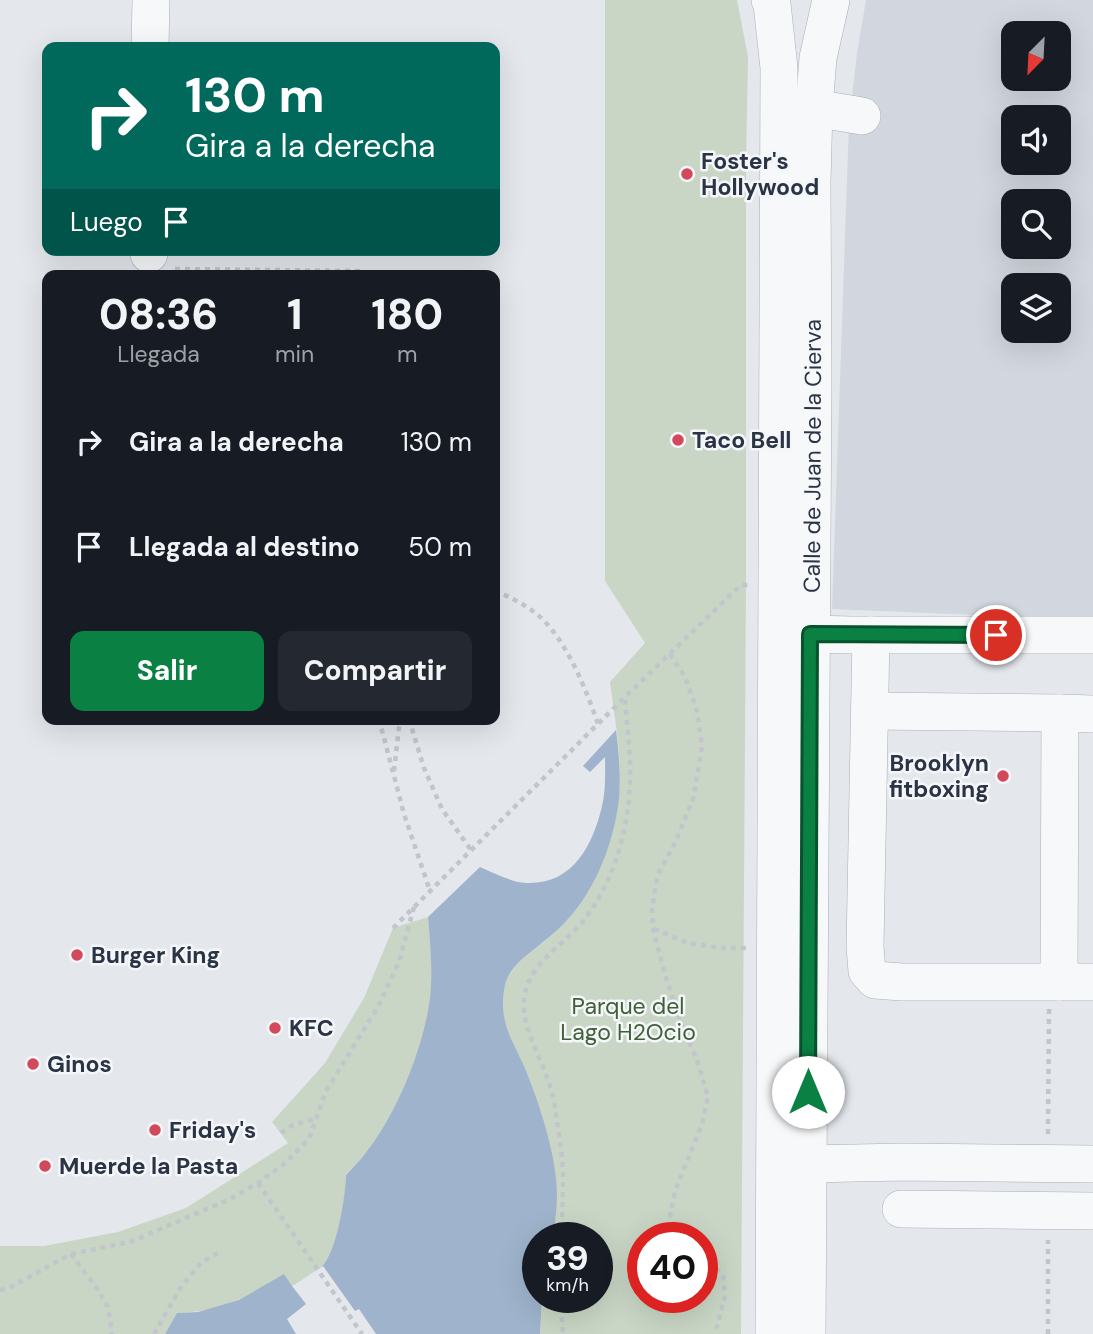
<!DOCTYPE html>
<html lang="es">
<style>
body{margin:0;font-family:"DM Sans",sans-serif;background:#242831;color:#f1f3f6;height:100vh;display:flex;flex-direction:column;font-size:26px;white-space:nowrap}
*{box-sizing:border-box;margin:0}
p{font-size:23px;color:#9ea1a6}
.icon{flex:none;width:38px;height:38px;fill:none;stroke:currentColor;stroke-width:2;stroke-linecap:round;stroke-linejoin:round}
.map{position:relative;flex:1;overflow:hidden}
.sheet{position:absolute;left:42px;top:270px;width:458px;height:455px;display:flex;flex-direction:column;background:#171b24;border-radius:14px;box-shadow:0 7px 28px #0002}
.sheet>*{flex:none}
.banner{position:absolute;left:42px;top:42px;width:458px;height:214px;border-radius:14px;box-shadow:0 7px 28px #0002;background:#00695c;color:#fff;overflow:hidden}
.needle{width:46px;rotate:204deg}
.buttons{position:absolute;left:1001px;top:21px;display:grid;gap:14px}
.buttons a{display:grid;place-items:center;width:70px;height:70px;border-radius:14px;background:#171b24;box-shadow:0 7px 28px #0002;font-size:35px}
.speed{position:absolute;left:522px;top:1222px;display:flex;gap:14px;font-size:35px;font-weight:700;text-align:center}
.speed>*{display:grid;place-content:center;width:91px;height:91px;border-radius:50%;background:#171b24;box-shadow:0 7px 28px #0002;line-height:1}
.speed small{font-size:18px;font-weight:400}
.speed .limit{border:10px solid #d22;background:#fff;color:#111}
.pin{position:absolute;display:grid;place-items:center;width:60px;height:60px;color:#fff;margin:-30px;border:4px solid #fff;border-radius:50%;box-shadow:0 2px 7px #0007}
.me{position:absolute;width:77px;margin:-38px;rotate:0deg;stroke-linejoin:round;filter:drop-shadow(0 0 5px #0008)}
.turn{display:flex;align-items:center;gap:24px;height:147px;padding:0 28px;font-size:32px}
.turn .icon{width:91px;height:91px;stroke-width:2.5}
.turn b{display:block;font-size:49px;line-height:60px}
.then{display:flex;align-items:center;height:66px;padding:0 28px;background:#0003;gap:14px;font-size:26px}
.eta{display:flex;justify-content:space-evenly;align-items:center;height:119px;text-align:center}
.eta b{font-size:42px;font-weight:800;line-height:49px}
.action{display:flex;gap:14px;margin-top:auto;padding:14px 28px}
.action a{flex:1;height:80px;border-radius:14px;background:#0b8043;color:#fff;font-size:28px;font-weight:800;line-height:80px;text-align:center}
.action a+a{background:#242831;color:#f1f3f6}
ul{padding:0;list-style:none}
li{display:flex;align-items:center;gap:21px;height:105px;padding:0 28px}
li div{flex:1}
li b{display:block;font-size:26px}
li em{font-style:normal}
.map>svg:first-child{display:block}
</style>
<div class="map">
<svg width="1093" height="1334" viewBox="0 0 1093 1334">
<rect width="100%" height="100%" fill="#e4e7ec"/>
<path fill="#d2d6de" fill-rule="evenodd" d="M866,0H1093V620L832,609L849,123L857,53ZM1013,33H1059V79H1013ZM1013,117H1059V163H1013ZM1013,201H1059V247H1013ZM1013,285H1059V331H1013Z"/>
<g fill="#c9d6c5" fill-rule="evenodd">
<path d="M605,0H737L748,57L746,165V585L741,1334H540L542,1297H597V1237H553C560,1196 554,1157 542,1117C537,1101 531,1084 524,1067C513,1041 496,1017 504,987C510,967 526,956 541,944C550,938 557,930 564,922C599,888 620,824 620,777C620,745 614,713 610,682L645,643L605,581ZM642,1237H702V1297H642Z"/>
<path d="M428,917C430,944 433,971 430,997C424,1047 396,1116 364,1155C359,1162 352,1168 346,1174C345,1199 339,1243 324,1264C320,1269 299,1283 293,1285C283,1289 270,1286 260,1289C254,1291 247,1296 241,1299C222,1309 199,1312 177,1313L165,1334H0V1246H44L118,1232L186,1208L288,1143L272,1122L325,1063L364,998L393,928Z"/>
</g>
<path fill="#9fb4cc" d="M616,730C619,753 621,776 619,799C614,842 596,889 567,920C560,928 551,936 543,942C527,956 507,967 504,990C499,1022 512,1039 524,1066C539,1102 557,1156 557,1195C557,1209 555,1223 553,1237H537V1297H542L540,1334H165L177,1313L198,1312L239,1300L284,1274L292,1286C301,1280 318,1271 324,1264C338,1245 345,1198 346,1175C352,1168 359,1162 364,1155C396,1116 424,1047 430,997C433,971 430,944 428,917L480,867C494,873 511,882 526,883C573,885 593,845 602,806C606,790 605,773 605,757L590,772L583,766Z"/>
<path fill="#e4e7ec" d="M323,1266L355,1311L359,1309L376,1334H296L287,1319L306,1304L292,1286Z"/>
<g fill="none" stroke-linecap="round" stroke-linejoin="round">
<g stroke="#a9aeb7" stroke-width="38">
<g id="minor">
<path d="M770,0L772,4L779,68L774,1334"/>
<path d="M150,47L151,0"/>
<path d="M814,108L862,116"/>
<path d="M149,254V250"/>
<path d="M810,634L851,635H1093"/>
<path d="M871,635L865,947L867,971L875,980L902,982H1093"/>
<path d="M871,711L1060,713"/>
<path d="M1059,982L1060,713L1093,714"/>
<path d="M809,1164L902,1162L1093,1164"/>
<path d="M901,1209L1093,1211"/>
<path id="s1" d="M807,1334L813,384L812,182L814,108L818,58L831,0"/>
</g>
</g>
<g stroke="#c2c5cb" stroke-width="4.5" stroke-dasharray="5 5" stroke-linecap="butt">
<path d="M175,269L362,271V275"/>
<path d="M495,590C510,598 525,604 538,615C566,639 586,689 598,724"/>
<path d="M670,654L685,677L697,711L702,747L693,799L675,843L658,874L652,908L653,929L666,978L681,1023L697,1060L708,1097L702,1124L675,1191L670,1215L680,1237"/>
<path d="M379,719L404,814L430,891"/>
<path d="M409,719L424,768L442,809L471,850"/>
<path d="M394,771L400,719"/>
<path d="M393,928L625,697L741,585H749"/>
<path d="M654,929L688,943L722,948H747"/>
<path d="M281,1133L293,1125L314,1119"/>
<path d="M1048,1134L1049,1009"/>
<path d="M258,1183L362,1334"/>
<path d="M561,1237C562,1218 563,1198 563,1179C563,1158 559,1136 556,1116C555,1104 552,1091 548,1080C538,1051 517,1020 526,989C536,957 569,942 587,916C619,873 632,814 630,761C629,739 626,718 625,697"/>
<path d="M71,1254L98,1290L108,1307L112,1334"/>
<path d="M702,1254L723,1276L725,1296L715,1334"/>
<path d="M0,1290L9,1288L71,1254L130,1242L230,1199L258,1183L284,1164L309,1139L326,1091L379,1005L399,962L414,907"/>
<path d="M560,1297L563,1334"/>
<path d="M154,1334L181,1287L201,1263L218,1253"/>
<path d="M1048,1334V1240"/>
</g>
<use href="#minor" stroke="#f7f8fa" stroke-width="37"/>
</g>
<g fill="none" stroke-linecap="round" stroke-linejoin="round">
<g stroke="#07532c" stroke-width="18">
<path id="route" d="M808,1092L810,634L996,635"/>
</g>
<use href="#route" stroke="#0b8043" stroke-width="12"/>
</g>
<g fill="#d1495b" stroke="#f4f6f9" stroke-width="2.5">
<circle cx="687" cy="174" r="7"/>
<circle cx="678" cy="440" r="7"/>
<circle cx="1003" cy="776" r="7"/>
<circle cx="77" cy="955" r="7"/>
<circle cx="275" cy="1028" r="7"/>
<circle cx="33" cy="1064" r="7"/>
<circle cx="155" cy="1130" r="7"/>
<circle cx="45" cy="1166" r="7"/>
</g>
<g text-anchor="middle" stroke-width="5" stroke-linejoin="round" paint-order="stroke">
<g font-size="23" font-weight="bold" fill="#2b3445" stroke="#f4f6f9" text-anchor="start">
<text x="701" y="169">Foster's<tspan x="701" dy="26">Hollywood</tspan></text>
<text x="692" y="448">Taco Bell</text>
<text x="989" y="771" text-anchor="end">Brooklyn<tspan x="989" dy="26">fitboxing</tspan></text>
<text x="91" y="963">Burger King</text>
<text x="289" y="1036">KFC</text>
<text x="47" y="1072">Ginos</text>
<text x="169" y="1138">Friday's</text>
<text x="59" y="1174">Muerde la Pasta</text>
</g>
<g font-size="23" fill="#2b3445" stroke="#f4f6f9">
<text dy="8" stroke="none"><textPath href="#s1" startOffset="878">Calle de Juan de la Cierva</textPath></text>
</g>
<g font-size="23" fill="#3f6138" stroke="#f4f6f9">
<text x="628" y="1014">Parque del<tspan x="628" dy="26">Lago H2Ocio</tspan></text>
</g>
</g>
</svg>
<div class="buttons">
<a><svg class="needle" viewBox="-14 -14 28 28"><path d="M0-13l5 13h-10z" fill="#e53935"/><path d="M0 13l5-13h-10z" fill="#9ea1a6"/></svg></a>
<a><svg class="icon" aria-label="sound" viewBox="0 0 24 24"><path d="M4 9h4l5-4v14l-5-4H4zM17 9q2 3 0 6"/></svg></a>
<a><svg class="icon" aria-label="search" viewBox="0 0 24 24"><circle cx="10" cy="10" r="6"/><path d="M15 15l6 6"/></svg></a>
<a><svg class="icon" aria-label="layers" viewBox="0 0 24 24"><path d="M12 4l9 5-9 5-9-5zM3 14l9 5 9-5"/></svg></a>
</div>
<div class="speed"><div>39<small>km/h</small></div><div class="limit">40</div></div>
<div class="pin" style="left:996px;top:635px;background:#d93025"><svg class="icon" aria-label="arrive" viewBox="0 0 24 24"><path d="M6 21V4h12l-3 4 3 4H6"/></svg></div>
<svg class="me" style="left:808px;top:1092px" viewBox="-20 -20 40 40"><circle r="19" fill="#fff"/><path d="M0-13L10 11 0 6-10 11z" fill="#0b8043"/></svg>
<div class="banner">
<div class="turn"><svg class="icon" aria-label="right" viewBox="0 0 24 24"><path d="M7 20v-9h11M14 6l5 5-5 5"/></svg><div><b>130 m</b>Gira a la derecha</div></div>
<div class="then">Luego<svg class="icon" aria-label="arrive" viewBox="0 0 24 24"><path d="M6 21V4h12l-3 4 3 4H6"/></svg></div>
</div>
<section class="sheet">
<div class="eta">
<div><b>08:36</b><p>Llegada</p></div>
<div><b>1</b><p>min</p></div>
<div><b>180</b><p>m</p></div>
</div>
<ul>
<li><svg class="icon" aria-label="right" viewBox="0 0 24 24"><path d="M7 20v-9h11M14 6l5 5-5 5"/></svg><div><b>Gira a la derecha</b></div><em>130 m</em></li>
<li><svg class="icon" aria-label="arrive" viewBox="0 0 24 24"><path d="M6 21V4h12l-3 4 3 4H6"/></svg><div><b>Llegada al destino</b></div><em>50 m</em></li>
</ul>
<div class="action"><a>Salir</a><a>Compartir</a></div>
</section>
</div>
